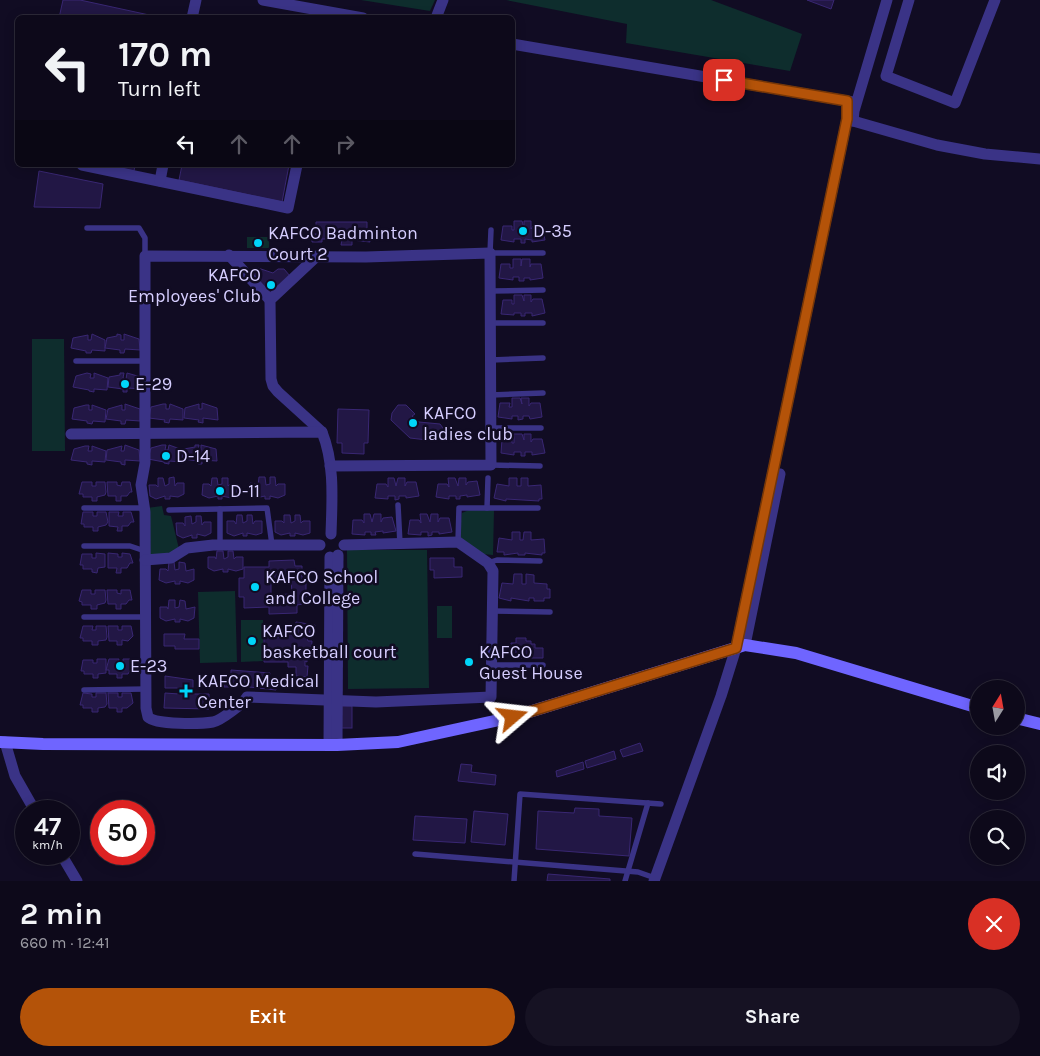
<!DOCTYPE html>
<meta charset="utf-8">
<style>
body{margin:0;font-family:Karla,sans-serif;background:#161223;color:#f1f3f6;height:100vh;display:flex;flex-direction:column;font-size:19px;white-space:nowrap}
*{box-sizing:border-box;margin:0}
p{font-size:16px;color:#9a9aa2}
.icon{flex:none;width:28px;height:28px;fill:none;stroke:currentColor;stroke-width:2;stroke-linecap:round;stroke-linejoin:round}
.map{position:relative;height:881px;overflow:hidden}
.details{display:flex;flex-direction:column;background:#0d091a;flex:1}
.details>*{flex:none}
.hud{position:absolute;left:15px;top:15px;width:500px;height:152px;border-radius:8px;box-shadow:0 2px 12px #0003,0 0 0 1px #2d2a39;background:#0d091a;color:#f1f3f6;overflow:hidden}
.needle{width:32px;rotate:11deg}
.controls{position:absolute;left:970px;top:680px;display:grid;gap:10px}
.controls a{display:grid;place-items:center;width:55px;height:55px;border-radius:50%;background:#0d091a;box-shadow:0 2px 12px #0003,0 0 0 1px #2d2a39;font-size:25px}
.speed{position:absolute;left:15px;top:800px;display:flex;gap:10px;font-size:25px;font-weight:700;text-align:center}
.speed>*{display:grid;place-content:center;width:65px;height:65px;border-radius:50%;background:#0d091a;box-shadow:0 2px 12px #0003,0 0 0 1px #2d2a39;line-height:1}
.speed small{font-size:12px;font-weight:400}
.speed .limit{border:8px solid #d22;background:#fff;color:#111}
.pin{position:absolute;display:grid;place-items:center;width:42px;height:42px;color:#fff;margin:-21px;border-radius:10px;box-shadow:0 2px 8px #0006}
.me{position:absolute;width:55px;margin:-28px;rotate:73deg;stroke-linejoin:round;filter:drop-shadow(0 0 4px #0008)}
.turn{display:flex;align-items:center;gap:18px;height:105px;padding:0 20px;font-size:22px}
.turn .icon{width:65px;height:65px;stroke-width:2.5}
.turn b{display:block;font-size:35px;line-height:42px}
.lanes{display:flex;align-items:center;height:48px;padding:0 20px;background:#0003;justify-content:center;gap:25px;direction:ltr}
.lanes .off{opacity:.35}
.round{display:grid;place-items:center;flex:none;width:52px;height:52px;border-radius:26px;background:#161223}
.summary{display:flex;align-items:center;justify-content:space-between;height:85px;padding:0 20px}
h1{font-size:30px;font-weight:700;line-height:38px}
.button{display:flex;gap:10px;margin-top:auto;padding:10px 20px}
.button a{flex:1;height:58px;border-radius:30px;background:#b45309;color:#fff;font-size:20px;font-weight:700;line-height:58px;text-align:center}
.button a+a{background:#161223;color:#f1f3f6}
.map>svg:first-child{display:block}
</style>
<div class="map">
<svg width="1040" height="881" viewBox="0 0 1040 881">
<rect width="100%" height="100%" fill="#110c23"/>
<g fill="#0e2d2d">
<path d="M361,0H435L430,11Z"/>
<path d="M506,0H711L802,34L790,71L626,43L627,24Z"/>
<rect x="247" y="237" width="22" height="11"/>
<path d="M32,339H64L65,451H32Z"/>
<path d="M162,506L164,515L171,516L179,549L170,555L148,557L147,508Z"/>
<path d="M494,510L493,555L482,554L459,537L462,513L469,510Z"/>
<path d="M347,550H427L429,688L348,689Z"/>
<path d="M235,591L237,662L200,663L198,592Z"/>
<rect x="437" y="606" width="15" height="32"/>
<path d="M241,620H263V661L241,662Z"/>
</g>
<g fill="#221745" stroke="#392773" fill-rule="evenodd">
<path d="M63,0H80L163,18H59Z"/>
<path d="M807,0H834L831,9Z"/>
<path d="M106,165H135L134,171Z"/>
<path d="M182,165H289L282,202L179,180Z"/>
<path d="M39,171L103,184L100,208L34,207Z"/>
<path d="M514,221H522L524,228V221H531V229L533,226H542L545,240L532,242V240L525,239V243H521V239H514V242L501,240L503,226H512V230H514Z"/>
<path d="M316,222H367V230H363V233H370V242L352,240V245H341L342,239H322V242H312V234H319V229H316Z"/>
<path d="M513,259H521V266L522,259H530V267L531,264H541L543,278L530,280V278H524V281H519V277H513V280L499,278L501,264H510V268H513Z"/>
<path d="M258,268L273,273L278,269H284L290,276L270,295L251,274Z"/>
<path d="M514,295H522L524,301V295H531V302L533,299H542L545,313L532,316V313H525V316H521V313H514V315L501,314L503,300H512V304H514Z"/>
<path d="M92,334L105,340V351L92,350L91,353H86V351L71,348L73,338L88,335V340H91Z"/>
<path d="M117,334L121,335V340H124V334L139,339L140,350L125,349L124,353H120V350L105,348L107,338L117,336Z"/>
<path d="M87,373L91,374L90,378H94V373L108,378L107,390L94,389V392L89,391V390L73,387L76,376Z"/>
<path d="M120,373H124L123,378L126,379L127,373L141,377L142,389L127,388V392H123V389L108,387L109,377L120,375Z"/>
<path d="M512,398H520L522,404L521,398H529V406L531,403H540L542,417L530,419L529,416H523V419L518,420V416H512V419L498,417L500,403H510L509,407H512Z"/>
<path d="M202,403L217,408L218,420L203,418V423L198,422L199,420L184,418L185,408L199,404V409H202Z"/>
<path d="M125,404L140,409V421L126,420L125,424H121V421L106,419L108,409L122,405V410H125Z"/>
<path d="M163,404H166V409H169L170,404L183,409V420L170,419L169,423L164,422L165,420L149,418L151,407Z"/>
<path d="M86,405H89V410H92V405L106,410L105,422L93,421L92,424L87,423V421L72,419L74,408Z"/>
<path d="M398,405H406L415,414L412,416L419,422L440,424L443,428V434L438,437H427V440L410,438L391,420L392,413Z"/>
<path d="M338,409L369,410L368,443H364V454L342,453V443H337Z"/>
<path d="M514,434H522L524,440V434H531V442L533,439H542L545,453L532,455V452H525V456H521V452H514V455L501,453L502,439H512V443H514Z"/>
<path d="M125,445L139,450L140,461L125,460V465L121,464V462L106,460L107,450L122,446L121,451H124Z"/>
<path d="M162,445H166L165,450H168L169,445L183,450L182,462L169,461V464L164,463V462L148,459L151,448Z"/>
<path d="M195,445H199L198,450H201V445L216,449L217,461L202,460V464H198V461L183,459L184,449L195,447Z"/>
<path d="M85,446H89L88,451H92V446L106,451L105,462L92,461V465L87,464V462L71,460L74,449Z"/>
<path d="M174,477L175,486L177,483H184V494L178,497L170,496V499H165V496L156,499L150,496L149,485H156L158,487V478H163L165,486L169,484V478Z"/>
<path d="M259,477H265L266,485L270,484V477H275L276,486L278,484H285V495L278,498L270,496V499H265V496L256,498L250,495V483L257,484L258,486Z"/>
<path d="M212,478H217L218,485L222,484V478H228V486L230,484H237V496L231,498L222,496V499H218V496L209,498L202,495L203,484H209L211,486Z"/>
<path d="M388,478H394L396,486L398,478H405V486L407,482H416L419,496L406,498V496H399V499L395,500V496H388V499L375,498L377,484H386L388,487Z"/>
<path d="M448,478H455L458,486L459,478H466V485L468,482L477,481L480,495L467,497V495L460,496V499H456V496H449V499L436,497L438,484H447L449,487Z"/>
<path d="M509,478H517V486H521V478H528V486L541,485L542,499H539V501L506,499V501L494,498L497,484L509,486Z"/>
<path d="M82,482H92V486H96V482H105L106,492L105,495L97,497V501H92V497H83V494H79Z"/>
<path d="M107,482H117V485L121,486L122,482H130L132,492H130L127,496H121V501H116V496H108Z"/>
<path d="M83,512H93V516H97V512H106L108,522L106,525L98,527V531H93V527H84V524H81Z"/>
<path d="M109,512H119L118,516H123V512H131L134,522H131L128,526H122V531H117L118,527L109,526Z"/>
<path d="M364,514H370L372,522L374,514H381V522L383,518L392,517L396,531L383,533V531L375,532L376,535H371V532H365V535L352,534L353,520H362L364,523Z"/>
<path d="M420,514H427L430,522L431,514H438V522L440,518H449L452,532L439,534V532H432V535L428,536V532H421V535L408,534L410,520H419L421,523Z"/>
<path d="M237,515H242L243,523L247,521V515H252L253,524L255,521H262V533L256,535L247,533V536H243V533L234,536L227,533V521H234L236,524Z"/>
<path d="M284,515H290L291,523L295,521V515H300L301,523L303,521H310V533L303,535L295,533V536H290V533L281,535L275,532V521H282L284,523Z"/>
<path d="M191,516L192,524L196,522V516H201L202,525L204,522H211V533L205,536L197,534V538H192V535L183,538L177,535L176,523H183L185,526V517Z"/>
<path d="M512,532H520V540H523L524,532H531V540L544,539L545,553H542V555L525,553V555H518V553L504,555V552H497L499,538L512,540Z"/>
<path d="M217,551H223L224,559L228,557V551H233L234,559L236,557H243V569L236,571L228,569V572H223V569L214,571L208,568V557H215L216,559Z"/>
<path d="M96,553L105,554V567L98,568L97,573L92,572V569H83V565H80L82,554H92V558H96Z"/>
<path d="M108,553L118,554V557H122V553L130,554L133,563H130L127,568H121V573H116L117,568H108Z"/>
<path d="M430,558H454V567H462V577L434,578V570H430Z"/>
<path d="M294,560L295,566H302V577H306V597H302L303,604L297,605V613L269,614V607L244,608V597H239V578H244V567H269V561ZM291,579L292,594L271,595V580Z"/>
<path d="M169,562H174L175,570L179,569V562L185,563L186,571L194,569V580L188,583L180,581V584H175V581L166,583L159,580L160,569H166L168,571Z"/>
<path d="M514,574H522V584H526V574L534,575V583L547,584V589H550V598H544V601H534V598H529V601L511,598V601L499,598L502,583L513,584Z"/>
<path d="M82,590H91V594H95V590H105L106,600L105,603L97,605V609H91V605H82V602L79,601Z"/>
<path d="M107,590H117V593L121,594V590H130L132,600H129L126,604H121V609H116V604H108Z"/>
<path d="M169,600H175V608L179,607L180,600L185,601L186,609L195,607L194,618L188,621L180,619V622H175V619L166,621L160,618V607H167L168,609Z"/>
<path d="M296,622L315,625V632H305L308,641H312L311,658H307V662L305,661V666H308L307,677L296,676V667H288V662H264V637H287V632H295Z"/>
<path d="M83,626H93L92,630H96V626H106L107,637L106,640L98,641V645H92V641H83V638H80Z"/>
<path d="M108,626H118V630H122V626H131L133,636L128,641L122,640V645H117V641H109Z"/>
<path d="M164,634H185L184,639H199V649H175V646H164Z"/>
<path d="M516,638H526V641H531V644H535V648H543V658H521V653H516V648H511V643H516Z"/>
<path d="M97,659H106V673L98,674V678H93V674H84V671H81L83,660H93V663H97Z"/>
<path d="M109,659H119L118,663H123V659H131L133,669H131L128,674H122V678H117V674H109V670H106Z"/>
<path d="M231,670L270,673L269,679H276V690L249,687V685L232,684V687H224V678H231Z"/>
<path d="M165,676L193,680V694H209V709L164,708L165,693L179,694V688H165Z"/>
<path d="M83,693L92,694V697H96V693H106L107,704L105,707L98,708V712H92V708H83V705H80Z"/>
<path d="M108,693H118V697H122V693H131L133,703L127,708H122V712H117V708H109Z"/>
<rect x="341" y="706" width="11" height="22"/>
<path d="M640,743L643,751L623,757L620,750Z"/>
<path d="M614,751L616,759L587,768L585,761Z"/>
<path d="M583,762L584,769L557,777L556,771Z"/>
<path d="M461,764L472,765L471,772L496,775L495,785L458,781Z"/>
<path d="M575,808L599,809V816L632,818L629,856L536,849L538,811L574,813Z"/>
<path d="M474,811L508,814L505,845L471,842Z"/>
<path d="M415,816L467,819L465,843L413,840Z"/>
<path d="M548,874L610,879V881H547Z"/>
</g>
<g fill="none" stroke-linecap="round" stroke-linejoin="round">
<g stroke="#3a3386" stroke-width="5.5">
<path d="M87,228H139L145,238V256"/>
<path d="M491,230L490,253H543"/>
<path d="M491,291L543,290"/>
<path d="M491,323H543"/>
<path d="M491,360L543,358"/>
<path d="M76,361H145"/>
<path d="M491,395L543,393"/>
<path d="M491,428H541"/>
<path d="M491,465L540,466"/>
<path d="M398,505L400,544"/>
<path d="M84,508H144"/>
<path d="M487,508L488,478"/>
<path d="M220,509V545"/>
<path d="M169,510L267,508L272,545"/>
<path d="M458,542L459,508H538"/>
<path d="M84,546H130L145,551"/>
<path d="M488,563L497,560L540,561"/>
<path d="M493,611L550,612"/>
<path d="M84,617H145"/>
<path d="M493,665H543"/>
<path d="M84,690L146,689"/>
<path d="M415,854L638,872L655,878"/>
<path d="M514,881L520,794L661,804"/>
<path d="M625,881L648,803"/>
</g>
<g stroke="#3a3386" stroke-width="11">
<path d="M263,0L363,18"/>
<path d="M909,0L886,76L955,103L995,0"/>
<path d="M192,18L196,0"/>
<path d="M436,18L443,0"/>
<path d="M512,44L853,102"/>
<path d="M853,121L854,111L887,0"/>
<path d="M853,121L937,145L985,154L1040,159"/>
<path d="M82,165L288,208L297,165"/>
<path d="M160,181L163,165"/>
<path d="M229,255L270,300"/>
<path d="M317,256L270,300L271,379L273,386L278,392L322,432"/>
<path d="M71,434L322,432C335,464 332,501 331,534"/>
<path d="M330,466L491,465L490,253L366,257L145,256V463L141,485L145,512L146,708L148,717C156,725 201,724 213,722C220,721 244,703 247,697L376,702L491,697L493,571L488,563L458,542L344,545"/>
<path d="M145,560L171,558L187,548L213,545H320"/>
<path d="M745,645L780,474"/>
<path d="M5,742L15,776L35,811"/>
<path d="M329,745L330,557"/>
<path d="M337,745L338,555"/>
<path d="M61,854L77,881"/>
<path d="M654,881L721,696L736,648L847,119V101"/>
</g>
<g stroke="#6f65ff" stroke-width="12">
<path d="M1016,718L1040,724"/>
<path d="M0,742L43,744L337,745L398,742L513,717L745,645L796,653L979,708"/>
</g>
</g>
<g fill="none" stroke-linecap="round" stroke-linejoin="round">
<g stroke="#753606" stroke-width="12">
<path id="route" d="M513,717L736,648L847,119V101L724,80"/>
</g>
<use href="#route" stroke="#b45309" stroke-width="9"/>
</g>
<g fill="#00d5f9" stroke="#110c23" stroke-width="2">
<circle cx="523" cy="231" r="5"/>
<circle cx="258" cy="243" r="5"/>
<circle cx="271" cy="285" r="5"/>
<circle cx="125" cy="384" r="5"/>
<circle cx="413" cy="423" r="5"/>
<circle cx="166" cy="456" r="5"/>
<circle cx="220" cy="491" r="5"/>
<circle cx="255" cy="587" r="5"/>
<circle cx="252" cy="641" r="5"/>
<circle cx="469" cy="662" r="5"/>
<circle cx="120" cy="666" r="5"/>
<path d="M183.5 683.5h5v5h5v5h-5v5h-5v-5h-5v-5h5z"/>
</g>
<g text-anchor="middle" stroke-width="5" stroke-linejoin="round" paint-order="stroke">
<g font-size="18" fill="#d6ceff" stroke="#110c23" text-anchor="start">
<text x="533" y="237">D-35</text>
<text x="268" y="239">KAFCO Badminton<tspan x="268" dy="21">Court 2</tspan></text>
<text x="261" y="281" text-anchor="end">KAFCO<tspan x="261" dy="21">Employees' Club</tspan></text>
<text x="135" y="390">E-29</text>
<text x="423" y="419">KAFCO<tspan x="423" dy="21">ladies club</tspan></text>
<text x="176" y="462">D-14</text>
<text x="230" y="497">D-11</text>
<text x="265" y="583">KAFCO School<tspan x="265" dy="21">and College</tspan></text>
<text x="262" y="637">KAFCO<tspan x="262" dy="21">basketball court</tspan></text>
<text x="479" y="658">KAFCO<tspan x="479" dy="21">Guest House</tspan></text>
<text x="130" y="672">E-23</text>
<text x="197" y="687">KAFCO Medical<tspan x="197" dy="21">Center</tspan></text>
</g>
</g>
</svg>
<div class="controls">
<a><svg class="needle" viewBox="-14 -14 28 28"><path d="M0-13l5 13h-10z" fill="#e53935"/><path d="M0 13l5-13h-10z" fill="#9a9aa2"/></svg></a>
<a><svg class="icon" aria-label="sound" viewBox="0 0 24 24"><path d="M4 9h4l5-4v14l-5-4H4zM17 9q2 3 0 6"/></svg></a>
<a><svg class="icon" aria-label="search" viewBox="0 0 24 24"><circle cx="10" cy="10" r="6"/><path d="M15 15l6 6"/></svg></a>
</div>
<div class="speed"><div>47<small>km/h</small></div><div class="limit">50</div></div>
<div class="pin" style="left:724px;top:80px;background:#d93025"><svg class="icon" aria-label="arrive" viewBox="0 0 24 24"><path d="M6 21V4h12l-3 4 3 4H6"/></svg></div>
<svg class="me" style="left:513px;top:717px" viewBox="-20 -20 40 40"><path d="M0-17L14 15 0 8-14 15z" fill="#b45309" stroke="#fff" stroke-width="4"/></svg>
<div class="hud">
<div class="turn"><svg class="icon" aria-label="left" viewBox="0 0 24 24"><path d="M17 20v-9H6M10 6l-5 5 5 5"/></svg><div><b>170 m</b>Turn left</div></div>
<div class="lanes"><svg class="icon" aria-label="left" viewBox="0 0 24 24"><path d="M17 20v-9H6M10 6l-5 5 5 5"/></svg><svg class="icon off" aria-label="ahead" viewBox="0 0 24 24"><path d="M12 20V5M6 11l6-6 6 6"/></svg><svg class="icon off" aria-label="ahead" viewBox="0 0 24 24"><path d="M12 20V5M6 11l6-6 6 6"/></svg><svg class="icon off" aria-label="right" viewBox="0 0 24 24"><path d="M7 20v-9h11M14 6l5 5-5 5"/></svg></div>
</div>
</div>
<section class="details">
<div class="summary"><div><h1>2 min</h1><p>660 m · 12:41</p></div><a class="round" style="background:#d93025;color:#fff"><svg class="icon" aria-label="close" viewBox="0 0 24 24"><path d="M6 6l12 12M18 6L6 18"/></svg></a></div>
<div class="button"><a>Exit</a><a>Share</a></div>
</section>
